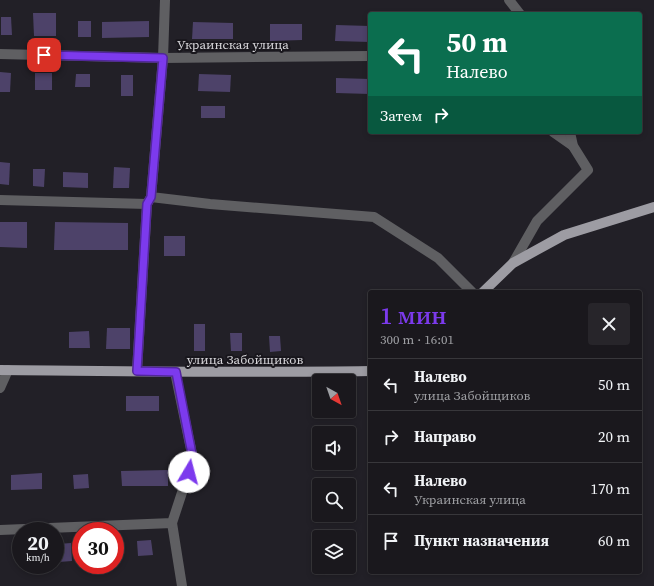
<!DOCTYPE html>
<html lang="ru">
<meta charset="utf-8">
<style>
body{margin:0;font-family:"Source Serif 4",serif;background:#27252a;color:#f1f3f6;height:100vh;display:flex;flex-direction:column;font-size:15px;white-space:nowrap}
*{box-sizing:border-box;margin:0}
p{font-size:13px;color:#9fa0a4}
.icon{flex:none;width:22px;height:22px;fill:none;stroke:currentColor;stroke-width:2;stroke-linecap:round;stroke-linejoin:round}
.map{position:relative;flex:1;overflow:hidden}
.details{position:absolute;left:368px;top:290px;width:274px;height:284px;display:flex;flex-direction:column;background:#1a181d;border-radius:4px;box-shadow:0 2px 6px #0003,0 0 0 1px #38373b}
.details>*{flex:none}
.hud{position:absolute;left:368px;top:12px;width:274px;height:122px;border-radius:4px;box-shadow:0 2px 6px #0003,0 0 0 1px #38373b;background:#0b6e4f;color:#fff;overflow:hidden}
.needle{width:26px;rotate:140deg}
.tools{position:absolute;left:312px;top:374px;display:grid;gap:8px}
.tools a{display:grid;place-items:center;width:44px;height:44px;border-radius:4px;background:#1a181d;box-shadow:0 2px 6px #0003,0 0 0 1px #38373b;font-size:20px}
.speed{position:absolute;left:12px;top:522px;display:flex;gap:8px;font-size:20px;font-weight:700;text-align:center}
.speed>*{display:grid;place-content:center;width:52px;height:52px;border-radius:50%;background:#1a181d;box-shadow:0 2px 6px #0003,0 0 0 1px #38373b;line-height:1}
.speed small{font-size:10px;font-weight:400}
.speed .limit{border:6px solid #d22;background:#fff;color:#111}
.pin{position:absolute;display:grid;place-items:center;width:34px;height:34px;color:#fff;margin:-17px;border-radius:8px;box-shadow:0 2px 6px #0006}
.me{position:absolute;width:44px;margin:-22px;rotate:8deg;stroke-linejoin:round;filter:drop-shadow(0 0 3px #0008)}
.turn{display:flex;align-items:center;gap:14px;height:84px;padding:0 12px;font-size:18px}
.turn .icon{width:52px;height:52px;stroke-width:2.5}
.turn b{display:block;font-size:28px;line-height:34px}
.then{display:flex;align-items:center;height:38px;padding:0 12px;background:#0003;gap:8px;font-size:15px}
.round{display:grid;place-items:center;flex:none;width:42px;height:42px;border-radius:4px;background:#27252a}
.summary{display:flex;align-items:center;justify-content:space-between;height:68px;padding:0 12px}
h1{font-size:24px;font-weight:600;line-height:30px;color:#7c3aed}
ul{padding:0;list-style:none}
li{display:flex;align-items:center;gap:12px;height:52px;padding:0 12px;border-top:1px solid #38373b}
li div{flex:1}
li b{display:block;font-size:15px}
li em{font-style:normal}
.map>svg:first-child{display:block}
</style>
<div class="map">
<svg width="654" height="586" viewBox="0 0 654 586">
<rect width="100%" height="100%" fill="#222027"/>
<g fill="#4d4269">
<path d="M33,13H56V36H34Z"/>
<path d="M1,17H11L12,35H1Z"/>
<rect x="78" y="21" width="13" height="16"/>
<path d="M149,21V37L102,38V22Z"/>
<path d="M193,22L233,23V39H192Z"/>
<path d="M270,24H302V40L270,41Z"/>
<path d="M336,25L370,26V42L335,41Z"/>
<path d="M0,72L11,73L10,92H0Z"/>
<rect x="35" y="73" width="17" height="17"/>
<path d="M76,74H90V87H75Z"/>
<path d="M199,74L231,75L230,92L198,91Z"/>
<rect x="121" y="75" width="12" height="21"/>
<path d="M336,78L370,79V94L336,93Z"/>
<rect x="201" y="106" width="24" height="12"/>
<path d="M0,162L10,163L9,185L0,184Z"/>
<path d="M114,167L130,168L129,188H113Z"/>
<path d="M33,169H45L44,187L33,186Z"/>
<path d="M63,172L88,173V188L63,187Z"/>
<path d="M0,222H27V248L0,247Z"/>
<path d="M55,222L128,223V250H54Z"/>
<rect x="164" y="236" width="21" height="20"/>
<rect x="194" y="324" width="11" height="27"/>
<path d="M107,328H130V349H106Z"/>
<path d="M89,331L90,348H69V332Z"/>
<path d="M230,333H242V351H231Z"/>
<path d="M269,336H280L281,351L270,352Z"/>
<rect x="126" y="396" width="33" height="15"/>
<path d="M168,470V486H122L121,471Z"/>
<path d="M42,473V489L11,490V475Z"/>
<path d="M88,474L89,488L74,489L73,475Z"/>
<path d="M151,540L153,555L138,556L137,541Z"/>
<path d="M71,543L72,561L59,562L58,544Z"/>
</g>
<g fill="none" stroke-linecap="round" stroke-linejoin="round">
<g stroke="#5f5f62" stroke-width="10">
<path d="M165,0L163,58L151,197L210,204L374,217L438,258L472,292"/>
<path d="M509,0L520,14"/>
<path d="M0,54L163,58L370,56"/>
<path d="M553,132L573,146"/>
<path d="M0,200L147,204"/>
<path d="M513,263L537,221L588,170L573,146L570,132"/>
<path d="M137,371L147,204L151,197"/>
<path d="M0,388L8,370"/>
<path d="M172,523L182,586"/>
<path d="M0,530L172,523L193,459L175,372"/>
</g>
<g stroke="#9d9ca3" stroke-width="10">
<path d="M483,292L513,263L564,235L654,207"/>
<path d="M0,370C123,371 247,373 370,371"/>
</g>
</g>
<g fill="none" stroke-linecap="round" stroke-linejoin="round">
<g stroke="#51269a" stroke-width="10">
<path id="route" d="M44,55L163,58L151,197L147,204L137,371L176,372L193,459L189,472"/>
</g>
<use href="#route" stroke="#7c3aed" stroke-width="7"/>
</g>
<g text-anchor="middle" stroke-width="4" stroke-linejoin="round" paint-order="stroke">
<g font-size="13" fill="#d9d8dc" stroke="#19171d">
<text x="233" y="49">Украинская улица</text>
<text x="245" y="364">улица Забойщиков</text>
</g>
</g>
</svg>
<div class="tools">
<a><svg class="needle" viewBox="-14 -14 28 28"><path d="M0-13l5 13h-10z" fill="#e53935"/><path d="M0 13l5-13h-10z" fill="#9fa0a4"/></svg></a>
<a><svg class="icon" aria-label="sound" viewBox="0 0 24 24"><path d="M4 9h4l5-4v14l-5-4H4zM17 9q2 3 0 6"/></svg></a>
<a><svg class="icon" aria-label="search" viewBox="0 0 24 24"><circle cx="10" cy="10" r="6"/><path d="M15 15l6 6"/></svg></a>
<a><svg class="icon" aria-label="layers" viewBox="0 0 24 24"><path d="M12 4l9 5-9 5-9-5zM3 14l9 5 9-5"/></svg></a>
</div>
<div class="speed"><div>20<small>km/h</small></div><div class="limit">30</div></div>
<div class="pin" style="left:44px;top:55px;background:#d93025"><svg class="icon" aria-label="arrive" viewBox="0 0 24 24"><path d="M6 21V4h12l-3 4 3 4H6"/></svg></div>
<svg class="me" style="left:189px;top:472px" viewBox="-20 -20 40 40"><circle r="19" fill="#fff"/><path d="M0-13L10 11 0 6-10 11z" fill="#7c3aed"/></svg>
<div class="hud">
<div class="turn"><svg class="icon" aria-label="left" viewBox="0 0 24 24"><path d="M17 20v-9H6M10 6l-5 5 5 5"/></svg><div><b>50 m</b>Налево</div></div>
<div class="then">Затем<svg class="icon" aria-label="right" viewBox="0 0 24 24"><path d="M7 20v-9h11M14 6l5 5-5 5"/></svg></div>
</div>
<section class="details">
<div class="summary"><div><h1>1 мин</h1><p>300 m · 16:01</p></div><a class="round"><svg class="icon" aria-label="close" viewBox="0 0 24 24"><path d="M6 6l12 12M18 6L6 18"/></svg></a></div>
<ul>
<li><svg class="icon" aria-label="left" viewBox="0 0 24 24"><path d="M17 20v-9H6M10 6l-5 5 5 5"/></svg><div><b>Налево</b><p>улица Забойщиков</p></div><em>50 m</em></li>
<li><svg class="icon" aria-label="right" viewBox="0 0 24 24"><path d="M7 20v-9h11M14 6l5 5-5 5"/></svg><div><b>Направо</b></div><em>20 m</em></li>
<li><svg class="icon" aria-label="left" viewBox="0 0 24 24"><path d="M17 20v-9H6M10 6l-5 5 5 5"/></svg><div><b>Налево</b><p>Украинская улица</p></div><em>170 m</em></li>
<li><svg class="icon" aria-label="arrive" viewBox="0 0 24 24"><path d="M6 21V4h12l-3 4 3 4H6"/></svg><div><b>Пункт назначения</b></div><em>60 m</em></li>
</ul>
</section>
</div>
